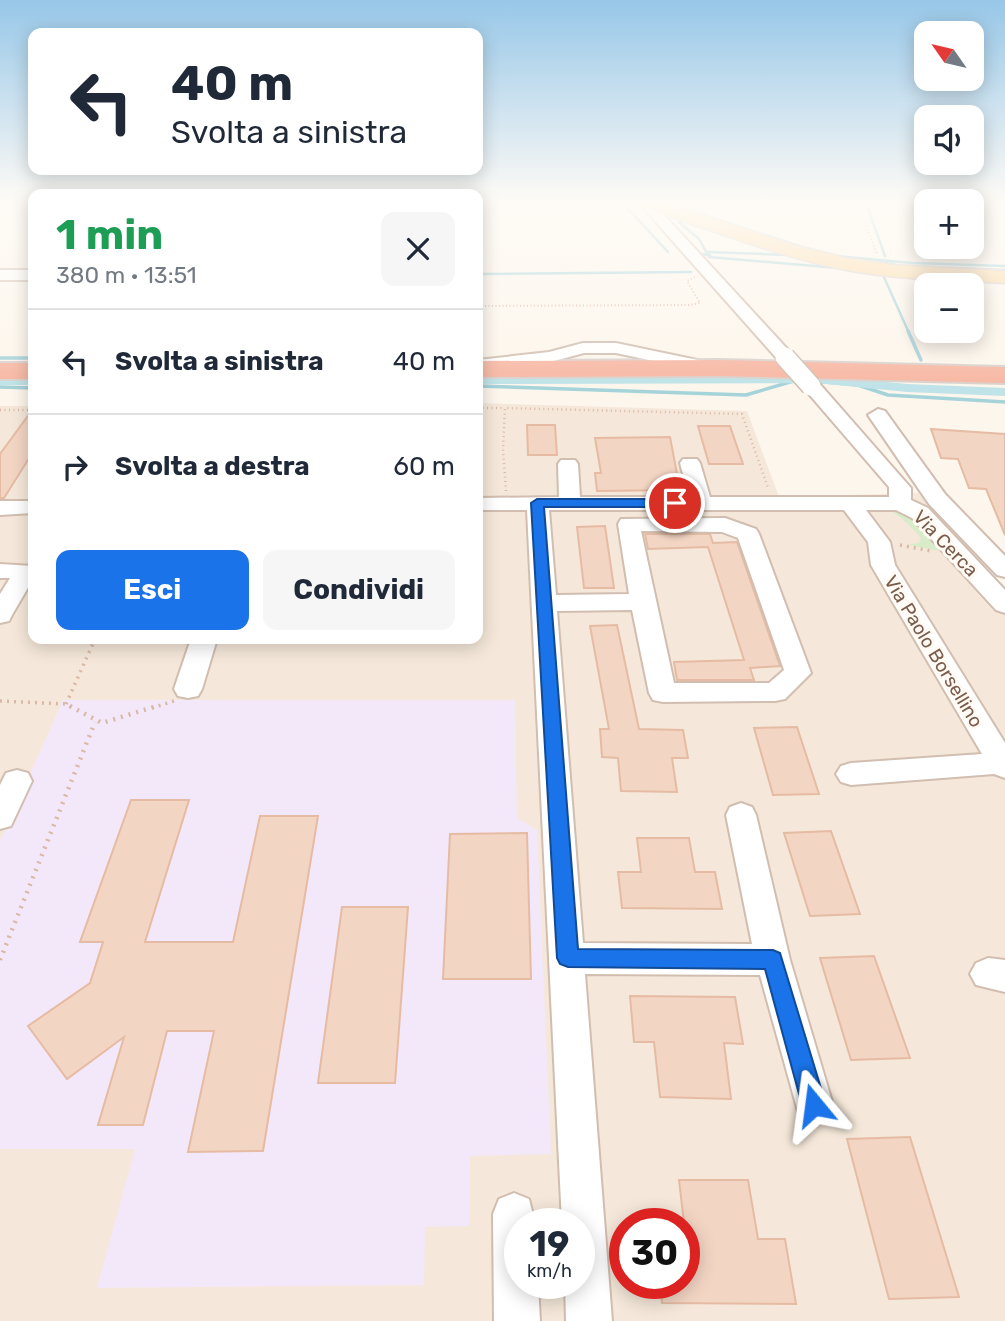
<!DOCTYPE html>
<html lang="it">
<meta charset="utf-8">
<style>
body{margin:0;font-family:Rubik,sans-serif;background:#f6f6f7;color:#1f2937;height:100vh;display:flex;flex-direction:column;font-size:26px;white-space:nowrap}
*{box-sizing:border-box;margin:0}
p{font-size:23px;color:#747a83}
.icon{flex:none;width:38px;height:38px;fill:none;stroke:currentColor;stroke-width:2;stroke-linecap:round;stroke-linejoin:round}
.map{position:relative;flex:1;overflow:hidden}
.drawer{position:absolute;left:28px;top:189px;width:455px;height:455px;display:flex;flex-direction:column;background:#fff;border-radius:14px;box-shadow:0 4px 18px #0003}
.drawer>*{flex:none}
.guide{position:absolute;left:28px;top:28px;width:455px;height:147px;border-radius:14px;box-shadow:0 4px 18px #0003;background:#fff;color:#1f2937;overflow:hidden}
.needle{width:46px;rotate:304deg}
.buttons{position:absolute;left:914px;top:21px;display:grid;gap:14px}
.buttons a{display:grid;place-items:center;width:70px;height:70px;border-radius:14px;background:#fff;box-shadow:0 4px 18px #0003;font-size:35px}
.speed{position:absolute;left:504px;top:1208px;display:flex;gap:14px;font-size:35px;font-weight:700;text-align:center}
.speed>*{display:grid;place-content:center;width:91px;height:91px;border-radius:50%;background:#fff;box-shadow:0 4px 18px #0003;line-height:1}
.speed small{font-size:18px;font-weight:400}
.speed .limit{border:10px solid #d22;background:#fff;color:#111}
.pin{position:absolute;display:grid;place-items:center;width:60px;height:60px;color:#fff;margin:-30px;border:4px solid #fff;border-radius:50%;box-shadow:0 2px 7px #0007}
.me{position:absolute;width:77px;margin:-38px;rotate:344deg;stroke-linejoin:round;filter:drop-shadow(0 0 5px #0008)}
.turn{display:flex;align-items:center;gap:24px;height:147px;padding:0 28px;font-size:32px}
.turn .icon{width:91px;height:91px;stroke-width:2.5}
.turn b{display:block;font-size:49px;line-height:60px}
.round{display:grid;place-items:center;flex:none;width:74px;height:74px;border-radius:14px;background:#f6f6f7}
.overview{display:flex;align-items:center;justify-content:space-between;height:119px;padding:0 28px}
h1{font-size:42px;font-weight:700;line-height:52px;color:#1e9e55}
.cta{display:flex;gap:14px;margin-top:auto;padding:14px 28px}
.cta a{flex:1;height:80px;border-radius:14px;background:#1a73e8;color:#fff;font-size:28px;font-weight:700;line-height:80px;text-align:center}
.cta a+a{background:#f6f6f7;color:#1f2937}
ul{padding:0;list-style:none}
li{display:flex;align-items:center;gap:21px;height:105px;padding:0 28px;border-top:2px solid #e0e1e3}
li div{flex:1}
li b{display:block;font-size:26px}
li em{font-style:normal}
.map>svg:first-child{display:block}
</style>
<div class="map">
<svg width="1005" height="1321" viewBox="0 0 1005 1321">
<rect width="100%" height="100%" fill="#fdf6ec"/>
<path fill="#f5e8da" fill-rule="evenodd" d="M478,403L747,411L779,497L918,493L1005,588V1321H0V406H33V639H478ZM520,1223H579V1283H520ZM625,1223H684V1283H625Z"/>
<path fill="#f3e8fa" d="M63,700H515L517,818L537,830L551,1154L470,1156L469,1226L425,1227L424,1285L97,1288L135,1149H0V841Z"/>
<path fill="#d8ecc9" d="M887,509L908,511L939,545L936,546L940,551L908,545L919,543L921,538C913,529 898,513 887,509Z"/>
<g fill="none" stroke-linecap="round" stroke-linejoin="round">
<g stroke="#a5d3da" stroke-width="2.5">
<path d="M623,203L668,252"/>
<path d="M866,203L885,256"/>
<path d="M694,212L805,248"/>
<path d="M679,222L699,239L709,257L838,268"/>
<path d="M708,252L789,255"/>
<path d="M710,255L701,254L711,266"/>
<path d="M835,256L912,263L1005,266"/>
<path d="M873,262L894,264"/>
<path d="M925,267L1005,270"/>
<path d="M478,274L691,272"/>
<path d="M883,275L909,333"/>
</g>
<g stroke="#a5d3da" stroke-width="3.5">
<path d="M908,331L921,360"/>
<path d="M0,358H33"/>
<path d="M814,381L858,385L888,395L1005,402"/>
<path d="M478,386L746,395L797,380"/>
<path d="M0,387L33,388"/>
</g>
<g fill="#bfe3e8" fill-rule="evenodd">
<path d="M816,375L907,384L1005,388V396L907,392L816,383L478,384V376Z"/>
<rect x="0" y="377" width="33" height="8"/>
</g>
</g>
<g fill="#f3d5c3" stroke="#e6bba3" stroke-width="2">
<path d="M33,409V452L4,498H0V454Z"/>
<path d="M527,425H555L557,455H528Z"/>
<path d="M698,426H730L743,464H709Z"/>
<path d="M931,429L1005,434V535L986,489L969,488L958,459L941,458Z"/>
<path d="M670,437L680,490L597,491L595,473H601L595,438Z"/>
<path d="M605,526L614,588H584L577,527Z"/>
<path d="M645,534H710L713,543L737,542L780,666L750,668L754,680H677L674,662L744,660L708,547L648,549Z"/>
<path d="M617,625L639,729L683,730L688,758H672L677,792L621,791L618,758L602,757L600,729H609L590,626Z"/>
<path d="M797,727L819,794L773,795L754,728Z"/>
<path d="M131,800H189L145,942H233L260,816H318L263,1151L188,1152L214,1031H167L143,1125H98L124,1037L67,1079L28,1026L90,983L103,942H80Z"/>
<path d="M831,831L860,914L810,916L784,833Z"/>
<path d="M527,833L531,979H443L450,834Z"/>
<path d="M637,838H689L695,872H715L722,909L622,908L618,872H641Z"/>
<path d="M342,907H408L395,1083H318Z"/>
<path d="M874,956L910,1058L851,1060L820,958Z"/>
<path d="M630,996L735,997L743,1044L724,1043L731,1099L660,1097L654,1042H634Z"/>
<path d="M910,1137L959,1297L889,1299L847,1139Z"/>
<path d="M679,1180H748L758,1239H785L796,1304L662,1303L660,1283H684V1223Z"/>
</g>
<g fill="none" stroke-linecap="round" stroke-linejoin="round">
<g stroke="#d1beb0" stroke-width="4">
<g id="minor">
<path d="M639,203H653L791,353L794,357L791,361H779Z"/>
<rect x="0" y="270" width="33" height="10"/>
<path d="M583,343H616L702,361L705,365L696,370L616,353H584L550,362L478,370V360L549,352Z"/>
<path d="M811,380L818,382L903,479L911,488V500L928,508L1005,590V613L996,610L912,518L896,510H866L890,542L895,565L1005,743V778L994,774L851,785L841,782L836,774L841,766L851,763L982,754L871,565L868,542L844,510H549L556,595L629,594L618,524L621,519L725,518L756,529L759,534L811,673L785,699L775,701L663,702L653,700L649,693L632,610L557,611L583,943L752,944L726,815L730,807L741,803L752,807L756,815L790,960L833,1105L828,1119L814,1124L800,1119L760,975L585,974L612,1321H566L565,1283H579V1223H562L527,510H478V498L559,497L558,464L561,460H575L578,464L580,497H689L680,463L683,459H697L700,463L710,497H889V487L802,386ZM641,531L722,532L738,538L784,670L769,683H674Z"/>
<path d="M878,409L885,411L945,494L1005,556V577L997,575L929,504L868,415Z"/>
<path d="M0,501H33V513L0,515Z"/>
<path d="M0,564L33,566V579L12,615L9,621L0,623V594L10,578H0Z"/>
<path d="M191,639H217L202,689L198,696L188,698L178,696L174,689Z"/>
<path d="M17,770L28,773L32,781L11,826L0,829V785L6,773Z"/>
<path d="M988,958L1005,960V992L976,985L970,974L976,963Z"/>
<path d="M514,1193L529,1199L535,1223H520V1283H538L540,1321H494L493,1214L499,1199Z"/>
</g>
</g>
<g stroke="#dad1cd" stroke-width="3">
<path id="major" d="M640,203H667L790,244L846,258L893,265L1005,271V283C952,280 898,280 846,270C776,256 709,229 642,207Z"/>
</g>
<g stroke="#dad1cd" stroke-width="4">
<g id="highway">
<path d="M719,360L1005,367V383L719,376L478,377V361Z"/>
<rect x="0" y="363" width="33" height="16"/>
</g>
</g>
<g stroke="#d9b8a5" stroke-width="2" stroke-dasharray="1 2.5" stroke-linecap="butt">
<path d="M621,203L645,228"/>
<path d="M857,203L877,254"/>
<path d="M478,306L690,305L700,303L687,281L695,277"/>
</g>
<g stroke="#d9b8a5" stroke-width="2.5" stroke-dasharray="1 3.5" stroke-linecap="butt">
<path d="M478,408H505"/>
<path d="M0,410H33"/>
<path d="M506,491L503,449L505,408L742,414L768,488"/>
</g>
<g stroke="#d9b8a5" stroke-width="3.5" stroke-dasharray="2 5" stroke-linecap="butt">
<path d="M900,545L931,551"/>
<path d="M0,701L66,704L73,708"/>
<path d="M66,704L95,639"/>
<path d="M152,708L174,701"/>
</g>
<g stroke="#d9b8a5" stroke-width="4.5" stroke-dasharray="2 6" stroke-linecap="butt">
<path d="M70,706L102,723L157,706"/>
<path d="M0,960L95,722"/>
</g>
<use href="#minor" fill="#fff" fill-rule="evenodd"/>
<use href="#major" fill="#fbd9a5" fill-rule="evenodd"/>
<use href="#highway" fill="#f7b7a3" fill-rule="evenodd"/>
<g stroke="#d1beb0" stroke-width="22" stroke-linecap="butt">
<path id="minor-bridge" d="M785,357L811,386"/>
</g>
<use href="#minor-bridge" stroke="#fff" stroke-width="19"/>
</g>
<linearGradient id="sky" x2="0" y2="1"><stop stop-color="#97c7e8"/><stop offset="0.52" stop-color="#fefbf6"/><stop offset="1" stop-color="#fefbf6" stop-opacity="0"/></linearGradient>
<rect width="1005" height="388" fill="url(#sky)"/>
<path fill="#1a73e8" stroke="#114b97" stroke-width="2" d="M537,499H675L681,503L675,507H544L578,949L773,950L780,953L826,1105L822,1114L814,1117L805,1114L802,1105L765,969L568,967L560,964L557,958L531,503Z"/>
<g text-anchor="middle" stroke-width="6" stroke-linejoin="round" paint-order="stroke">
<g font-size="19" fill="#7a5c4d" stroke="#fffaf3">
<text transform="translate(946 543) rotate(46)" y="7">Via Cerca</text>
<text transform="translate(934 651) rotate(59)" y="7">Via Paolo Borsellino</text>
</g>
</g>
</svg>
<div class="buttons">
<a><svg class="needle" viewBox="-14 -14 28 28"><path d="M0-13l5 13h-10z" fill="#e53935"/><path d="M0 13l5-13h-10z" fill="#747a83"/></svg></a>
<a><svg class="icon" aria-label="sound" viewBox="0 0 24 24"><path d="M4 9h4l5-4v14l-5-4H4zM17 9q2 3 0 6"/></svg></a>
<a>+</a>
<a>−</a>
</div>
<div class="speed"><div>19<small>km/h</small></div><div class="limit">30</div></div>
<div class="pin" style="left:675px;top:503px;background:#d93025"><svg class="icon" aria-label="arrive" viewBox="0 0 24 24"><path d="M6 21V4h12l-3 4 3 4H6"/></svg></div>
<svg class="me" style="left:814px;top:1105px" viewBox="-20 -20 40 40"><path d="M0-17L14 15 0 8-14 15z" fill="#1a73e8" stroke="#fff" stroke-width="4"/></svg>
<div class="guide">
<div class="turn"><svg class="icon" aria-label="left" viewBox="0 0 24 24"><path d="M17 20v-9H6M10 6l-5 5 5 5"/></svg><div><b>40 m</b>Svolta a sinistra</div></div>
</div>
<section class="drawer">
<div class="overview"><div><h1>1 min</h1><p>380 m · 13:51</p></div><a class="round"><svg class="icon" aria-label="close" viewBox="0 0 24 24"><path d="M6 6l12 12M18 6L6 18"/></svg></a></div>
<ul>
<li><svg class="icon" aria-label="left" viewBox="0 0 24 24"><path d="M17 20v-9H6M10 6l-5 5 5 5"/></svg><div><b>Svolta a sinistra</b></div><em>40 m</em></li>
<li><svg class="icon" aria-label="right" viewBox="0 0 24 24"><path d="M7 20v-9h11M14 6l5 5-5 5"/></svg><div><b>Svolta a destra</b></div><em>60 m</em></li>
</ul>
<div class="cta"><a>Esci</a><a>Condividi</a></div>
</section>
</div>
